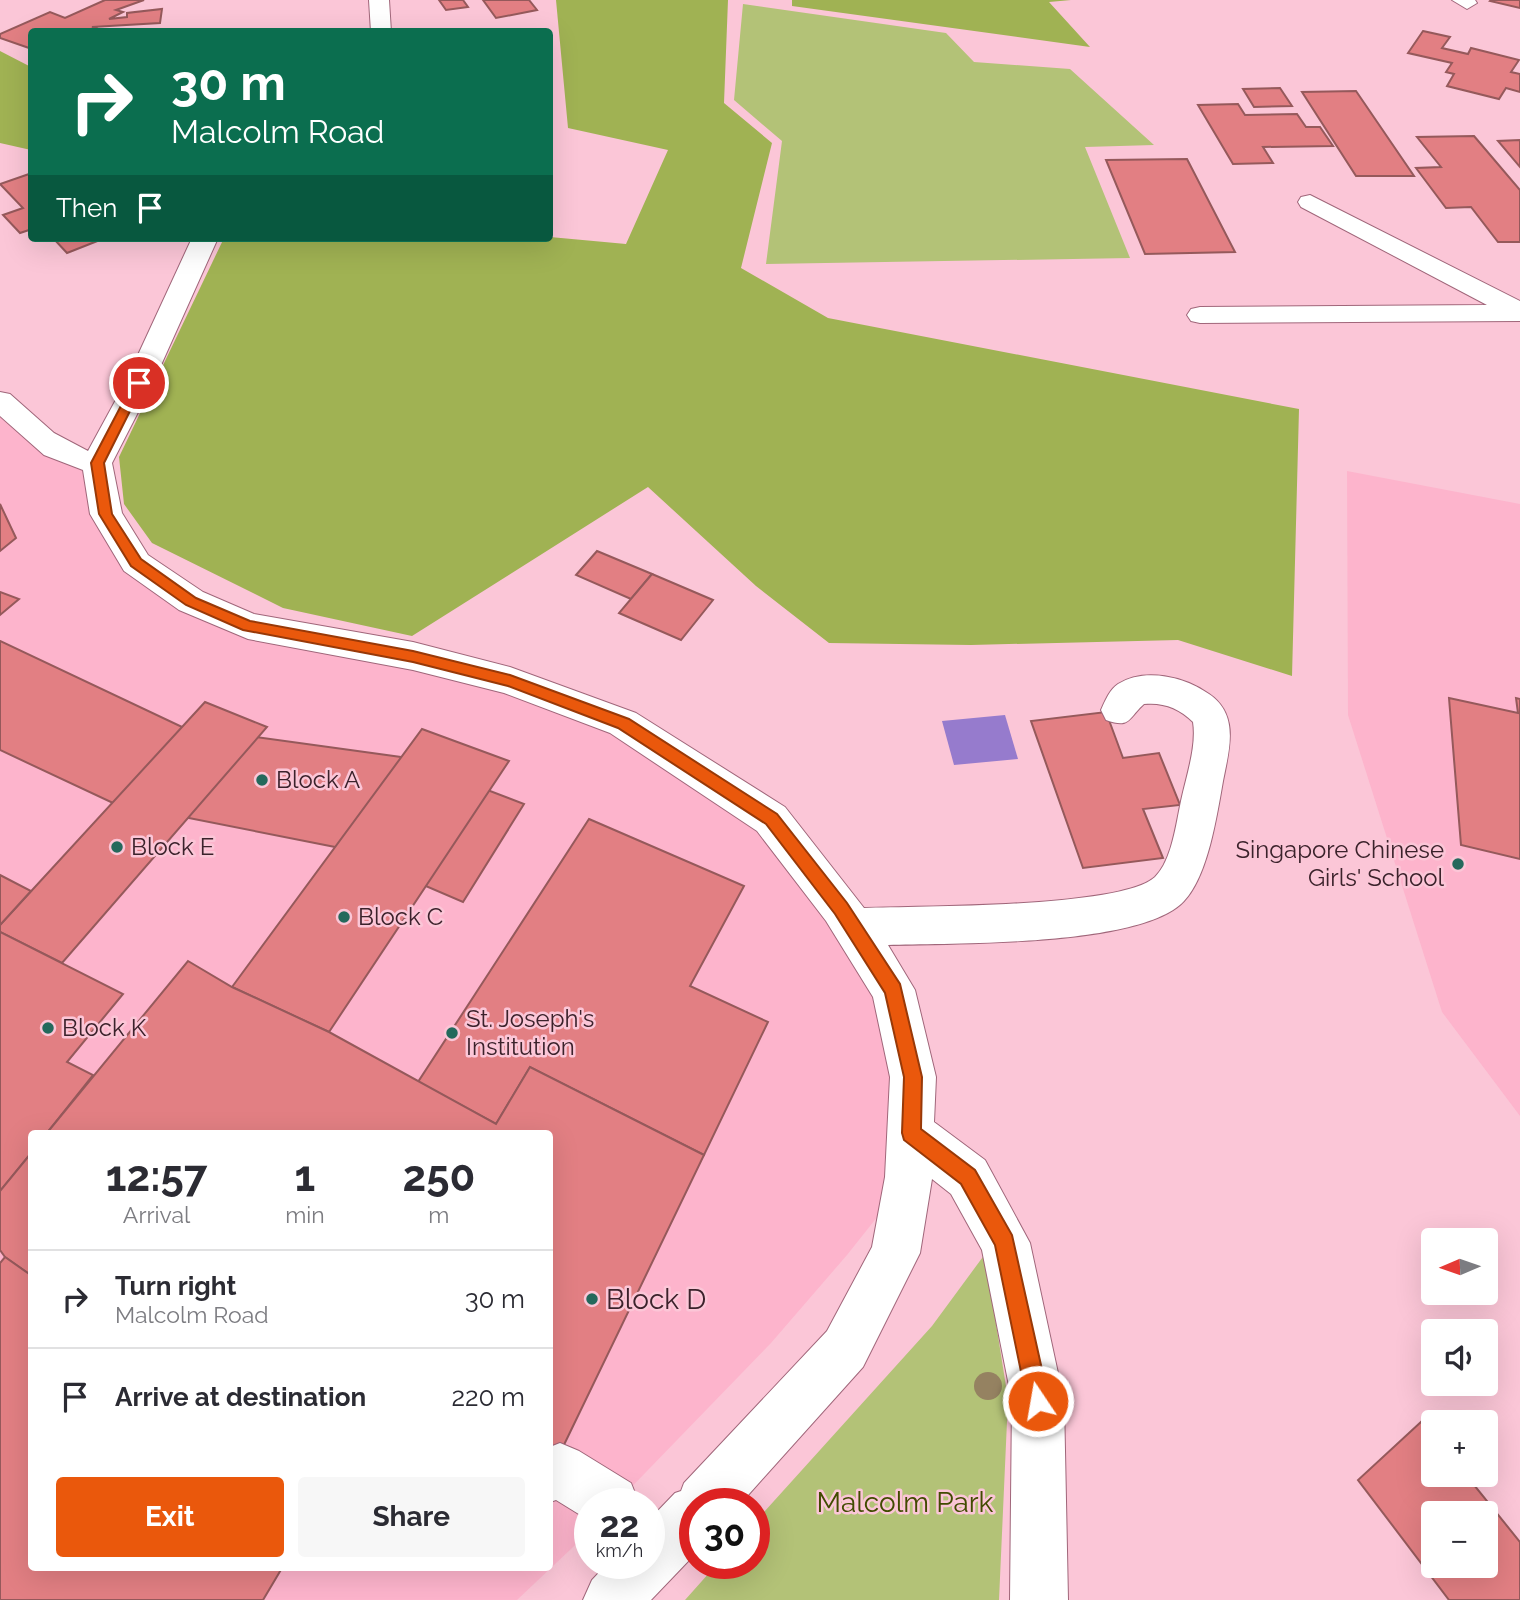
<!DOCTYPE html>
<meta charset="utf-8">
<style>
body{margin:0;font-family:Raleway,sans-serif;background:#f7f7f7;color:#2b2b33;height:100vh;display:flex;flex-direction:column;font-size:26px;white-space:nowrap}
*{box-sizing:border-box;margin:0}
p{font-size:23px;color:#7c7c81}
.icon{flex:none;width:38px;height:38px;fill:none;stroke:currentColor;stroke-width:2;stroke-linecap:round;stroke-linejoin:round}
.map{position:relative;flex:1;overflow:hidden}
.side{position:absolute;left:28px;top:1130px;width:525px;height:441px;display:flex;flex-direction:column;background:#fff;border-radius:7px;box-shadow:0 7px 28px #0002}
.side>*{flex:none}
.banner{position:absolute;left:28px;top:28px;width:525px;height:214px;border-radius:7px;box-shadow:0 7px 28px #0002;background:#0b6e4f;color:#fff;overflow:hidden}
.needle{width:46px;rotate:268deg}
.controls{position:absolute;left:1421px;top:1228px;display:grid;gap:14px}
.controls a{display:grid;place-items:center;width:77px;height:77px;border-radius:7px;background:#fff;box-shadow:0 7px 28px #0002;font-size:35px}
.speed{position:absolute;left:574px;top:1488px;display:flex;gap:14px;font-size:35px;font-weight:700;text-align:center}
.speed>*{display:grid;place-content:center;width:91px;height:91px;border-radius:50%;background:#fff;box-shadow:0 7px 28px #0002;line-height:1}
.speed small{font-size:18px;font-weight:400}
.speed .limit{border:10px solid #d22;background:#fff;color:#111}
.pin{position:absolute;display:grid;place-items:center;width:60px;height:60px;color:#fff;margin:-30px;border:4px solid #fff;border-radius:50%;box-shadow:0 2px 7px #0007}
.me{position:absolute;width:77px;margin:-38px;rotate:348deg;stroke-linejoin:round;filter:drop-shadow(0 0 5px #0008)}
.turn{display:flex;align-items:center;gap:24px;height:147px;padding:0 28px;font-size:32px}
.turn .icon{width:91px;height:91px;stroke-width:2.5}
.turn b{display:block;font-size:49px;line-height:60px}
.then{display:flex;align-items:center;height:66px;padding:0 28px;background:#0003;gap:14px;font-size:26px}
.eta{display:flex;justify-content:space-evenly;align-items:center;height:119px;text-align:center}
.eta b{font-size:42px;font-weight:700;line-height:49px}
.cta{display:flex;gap:14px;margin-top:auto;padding:14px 28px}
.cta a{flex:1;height:80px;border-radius:7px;background:#ea580c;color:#fff;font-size:28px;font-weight:700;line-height:80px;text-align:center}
.cta a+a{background:#f7f7f7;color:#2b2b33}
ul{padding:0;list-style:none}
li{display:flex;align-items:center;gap:21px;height:98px;padding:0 28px;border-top:2px solid #e1e1e2}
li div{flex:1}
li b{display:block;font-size:26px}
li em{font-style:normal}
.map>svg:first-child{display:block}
</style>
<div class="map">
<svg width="1520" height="1600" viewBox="0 0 1520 1600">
<rect width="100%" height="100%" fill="#fbc6d7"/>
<g fill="#fdb4cc" fill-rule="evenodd">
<path d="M0,408L97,463L102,514L167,598L510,681L623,723L771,819L893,990L909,1177L847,1255L771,1343L616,1503H590V1531L517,1600H0ZM32,1134H550V1568H32Z"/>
<path d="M1347,471L1520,504V1116L1442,1012L1348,715Z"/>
</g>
<g fill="#b3c277">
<path d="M743,4L946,33L974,62L1070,69L1154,145L1085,147L1130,258L766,264L782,141L734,100Z"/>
<path d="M985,1254L1008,1399L999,1600H685L718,1563H754V1523L932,1326Z"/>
</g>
<g fill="#a0b253">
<path d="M556,0H728L724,103L772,143L741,268L828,318L1299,409L1292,676L1178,640L971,645L829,643L756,586L648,487L412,636L283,608L152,543L124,504L119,457L224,238L550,237L626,244L668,150L568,128Z"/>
<path d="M792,0H1071L1049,2L1090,47L792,6Z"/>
<path d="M0,51L31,67V150L0,143Z"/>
</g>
<path fill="#967bcd" d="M1005,715L1018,759L954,765L942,721Z"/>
<g fill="#e27f83" stroke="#95595b" stroke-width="2" fill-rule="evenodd">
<path d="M105,0H144L116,10L123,12L109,19L127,17V13L162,9L160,23L92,27L107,32H32V49L0,38V34L50,12L65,18Z"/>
<path d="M439,0H463L468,7L446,10Z"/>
<path d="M483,0H529L537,10L496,18Z"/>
<path d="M1491,0H1520V8L1490,1Z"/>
<path d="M1423,31L1450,37L1442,48L1468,54L1471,48L1519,60L1511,72L1520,74V92L1506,88L1499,99L1447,86L1454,74L1446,72L1452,63L1408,53Z"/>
<path d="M1280,88L1292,106L1254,107L1243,89Z"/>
<path d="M1356,91L1414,176H1356L1302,92Z"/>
<path d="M1238,104L1245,115L1297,114L1306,127H1320L1333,146L1263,147L1273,163L1233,164L1198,105Z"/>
<path d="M1474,136L1520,190V242H1498L1471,207L1446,208L1416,168L1441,167L1417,137Z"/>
<path d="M1520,140V167L1498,141Z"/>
<path d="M1187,159L1235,252L1145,254L1106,160Z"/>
<path d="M32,173V229L20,233L3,215L23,208L0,184Z"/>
<path d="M53,238H105L67,253Z"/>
<path d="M0,504L16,538L0,551Z"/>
<path d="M597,551L652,574L631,599L576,575Z"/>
<path d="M652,574L713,600L681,640L619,613Z"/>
<path d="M0,592L19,599L0,615Z"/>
<path d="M0,641L182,727L401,757L524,804L463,902L335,847L113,803L0,750Z"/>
<path d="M1449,698L1518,713L1516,698L1520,699V859L1461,845Z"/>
<path d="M205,702L267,727L62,963L0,932V925Z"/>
<path d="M1106,712L1123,758L1159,753L1180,805L1143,809L1163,858L1083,868L1031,721Z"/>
<path d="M422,729L509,761L329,1032L232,987Z"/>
<path d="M589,819L744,886L690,986L768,1022L704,1155L530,1067L496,1124L418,1082Z"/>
<path d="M0,875L31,891L0,925Z"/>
<path d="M0,932L123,994L67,1062L93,1075L46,1134H32V1152L0,1191Z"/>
<path d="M188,961L232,987L329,1032L496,1124L530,1067L704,1155L561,1451L550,1444V1134H46Z"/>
<path d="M32,1152V1276L5,1257L0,1250V1191Z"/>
<path d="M5,1257L32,1276V1568H282L263,1600H0V1263Z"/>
<path d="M1422,1421L1433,1435V1475H1466L1520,1542V1600H1449L1358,1480ZM1433,1514H1486V1566H1433Z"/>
</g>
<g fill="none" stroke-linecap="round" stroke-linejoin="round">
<g stroke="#a0667a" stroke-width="2">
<g id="minor">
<path d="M369,0H389L391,32H371Z"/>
<path d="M1452,0H1475L1477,3L1467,9Z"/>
<path d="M1310,195L1520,301V321L1200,323L1191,321L1187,315L1191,309L1200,307L1487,305L1301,207L1298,202L1301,197Z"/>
<path d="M192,238H218L153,383L112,463L122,513L148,555L203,592L254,614L413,642L510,667L636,713L785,807L864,908C917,906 1122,908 1155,877C1172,860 1176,824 1181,801C1186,777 1197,746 1193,722C1179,708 1163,702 1144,704C1128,718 1131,729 1106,720L1101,710C1105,701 1110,689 1118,684C1145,667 1185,677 1209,694C1240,715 1229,750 1223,781C1217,815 1208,876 1184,901C1142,947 951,943 888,945L915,990L936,1077L934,1122L985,1160L1030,1243L1064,1401L1068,1600H1010L1012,1401L982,1250L951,1194L932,1179L920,1253L863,1367L741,1503H695V1554L651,1600H583L592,1580L608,1563H649V1520L675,1493L681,1491L684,1483L827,1331L872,1247L885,1177L890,1077L873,997L826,921L757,831L610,733L504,693L413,670L248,639L179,610L124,571L90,514L83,470L44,455L0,416V392L10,394L54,433L88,451L125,383Z"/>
<path d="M560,1443L579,1451L631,1483L639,1503H590V1521L556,1500L550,1502V1447Z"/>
</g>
</g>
<use href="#minor" fill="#fff" fill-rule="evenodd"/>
</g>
<circle fill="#958261" cx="988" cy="1386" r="14"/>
<path fill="#ea580c" stroke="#983908" stroke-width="2" d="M139,379L144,383L104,463L112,514L141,559L196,598L250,621L413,651L510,675L629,719L777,814L847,903L900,984L922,1077L921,1129L975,1170L1012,1235L1049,1401L1046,1408L1038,1411L1031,1408L1027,1401L995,1245L961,1184L904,1140L902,1133L904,1077L885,993L835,914L766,824L618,728L508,686L413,662L243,630L186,605L131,566L99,514L91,463L133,383Z"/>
<g fill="#24695c" stroke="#fbc6d7" stroke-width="2.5">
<circle cx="262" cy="780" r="7"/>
<circle cx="117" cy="847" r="7"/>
<circle cx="1458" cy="864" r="7"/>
<circle cx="344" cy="917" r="7"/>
<circle cx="48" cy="1028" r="7"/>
<circle cx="452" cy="1033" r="7"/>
<circle cx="592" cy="1299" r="7"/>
</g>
<g text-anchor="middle" stroke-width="5" stroke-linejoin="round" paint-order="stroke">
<g font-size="24" fill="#3b222b" stroke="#fbc6d7" text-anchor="start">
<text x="276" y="788">Block A</text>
<text x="131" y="855">Block E</text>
<text x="1444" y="858" text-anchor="end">Singapore Chinese<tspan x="1444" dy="28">Girls' School</tspan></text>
<text x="358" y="925">Block C</text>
<text x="466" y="1027">St. Joseph's<tspan x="466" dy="28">Institution</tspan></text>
<text x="62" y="1036">Block K</text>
</g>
<g font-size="28" fill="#3b222b" stroke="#fbc6d7" text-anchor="start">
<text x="606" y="1309">Block D</text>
</g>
<g font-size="28" fill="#414b00" stroke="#fbc6d7">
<text x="905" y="1512">Malcolm Park</text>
</g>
</g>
</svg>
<div class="controls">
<a><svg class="needle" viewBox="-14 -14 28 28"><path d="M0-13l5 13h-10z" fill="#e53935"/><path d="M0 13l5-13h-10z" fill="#7c7c81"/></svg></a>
<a><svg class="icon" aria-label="sound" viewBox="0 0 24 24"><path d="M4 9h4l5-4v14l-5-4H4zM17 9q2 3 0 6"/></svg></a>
<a>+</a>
<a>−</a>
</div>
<div class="speed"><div>22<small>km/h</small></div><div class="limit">30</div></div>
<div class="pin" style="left:139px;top:383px;background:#d93025"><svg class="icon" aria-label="arrive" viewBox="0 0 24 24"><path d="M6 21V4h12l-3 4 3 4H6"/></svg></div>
<svg class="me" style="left:1038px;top:1401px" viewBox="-20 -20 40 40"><circle r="17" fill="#ea580c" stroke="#fff" stroke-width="3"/><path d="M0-11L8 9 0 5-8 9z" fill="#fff"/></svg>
<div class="banner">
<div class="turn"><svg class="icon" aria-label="right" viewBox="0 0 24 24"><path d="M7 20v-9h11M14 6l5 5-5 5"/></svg><div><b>30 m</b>Malcolm Road</div></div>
<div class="then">Then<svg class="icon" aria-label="arrive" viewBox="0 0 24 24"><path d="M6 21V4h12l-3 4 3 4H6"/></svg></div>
</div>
<section class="side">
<div class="eta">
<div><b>12:57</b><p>Arrival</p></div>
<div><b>1</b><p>min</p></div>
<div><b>250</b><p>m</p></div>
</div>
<ul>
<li><svg class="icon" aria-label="right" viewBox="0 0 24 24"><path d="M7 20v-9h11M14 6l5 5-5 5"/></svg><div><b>Turn right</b><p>Malcolm Road</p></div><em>30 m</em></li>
<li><svg class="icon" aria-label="arrive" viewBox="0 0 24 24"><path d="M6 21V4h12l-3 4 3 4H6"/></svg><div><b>Arrive at destination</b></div><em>220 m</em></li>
</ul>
<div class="cta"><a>Exit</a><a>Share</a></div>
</section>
</div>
